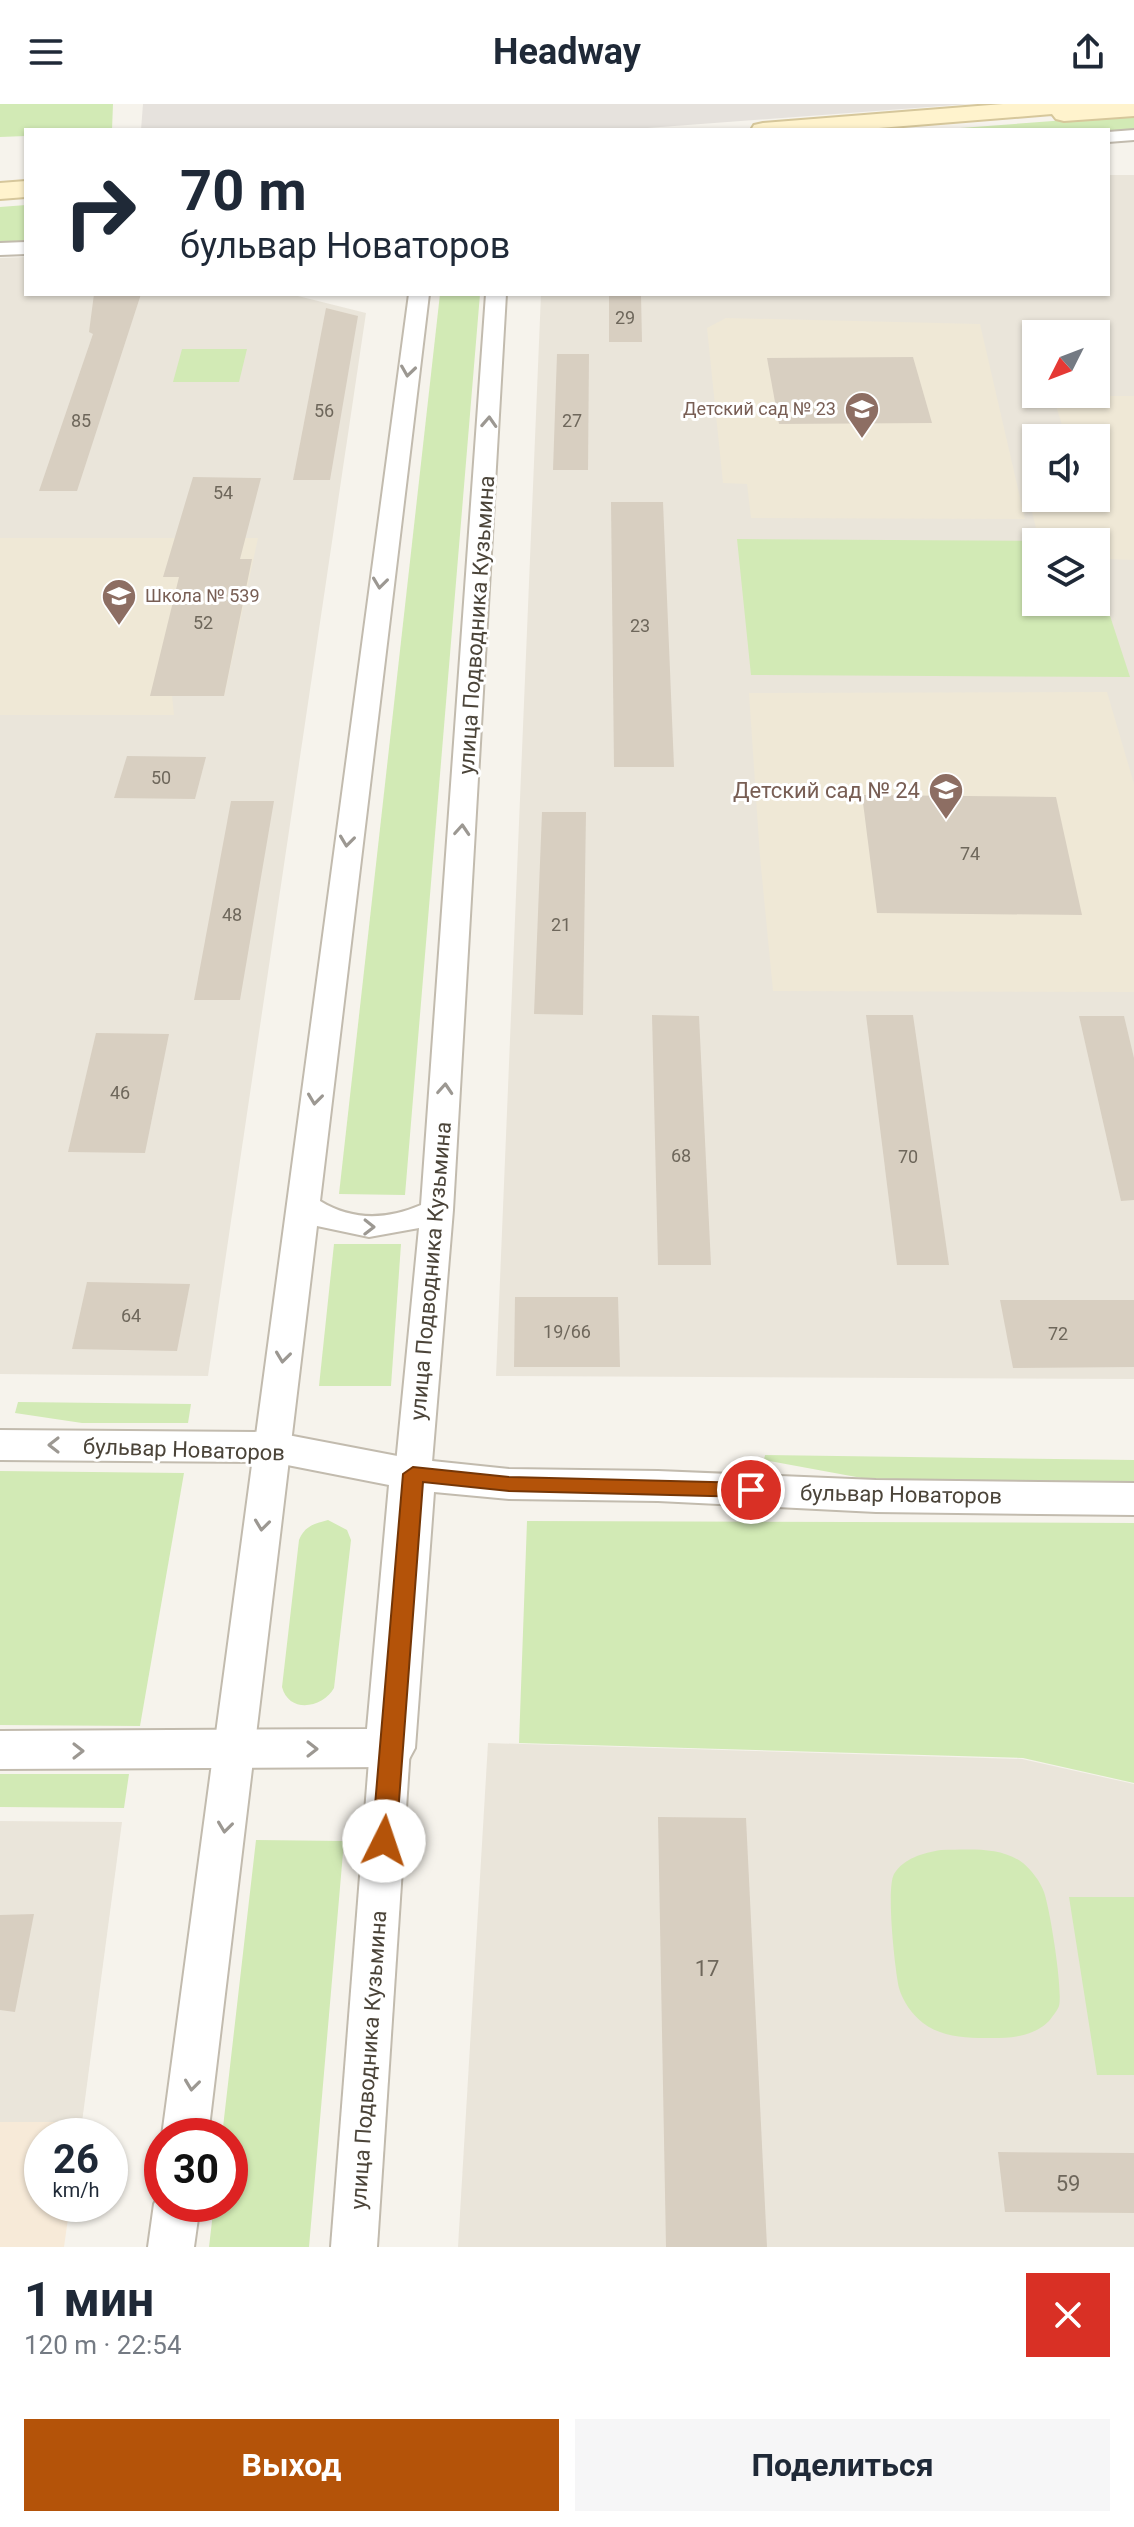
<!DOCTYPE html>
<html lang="ru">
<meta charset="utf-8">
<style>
body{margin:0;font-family:Roboto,sans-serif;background:#f6f6f7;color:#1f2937;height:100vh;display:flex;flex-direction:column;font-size:30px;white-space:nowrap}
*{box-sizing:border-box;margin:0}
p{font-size:26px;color:#747a83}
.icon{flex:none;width:44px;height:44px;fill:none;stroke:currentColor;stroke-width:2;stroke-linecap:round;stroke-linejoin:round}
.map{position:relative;height:2143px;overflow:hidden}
.panel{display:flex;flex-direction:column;background:#fff;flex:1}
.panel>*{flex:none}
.hud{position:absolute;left:24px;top:24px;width:1086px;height:168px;border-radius:0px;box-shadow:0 2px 6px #0004;background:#fff;color:#1f2937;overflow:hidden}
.needle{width:52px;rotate:228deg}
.controls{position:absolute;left:1022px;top:216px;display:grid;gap:16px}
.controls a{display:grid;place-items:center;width:88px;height:88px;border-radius:0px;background:#fff;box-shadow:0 2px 6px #0004;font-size:40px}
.speed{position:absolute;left:24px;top:2014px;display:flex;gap:16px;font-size:40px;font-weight:700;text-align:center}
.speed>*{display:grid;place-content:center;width:104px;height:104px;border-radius:50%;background:#fff;box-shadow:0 2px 6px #0004;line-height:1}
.speed small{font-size:20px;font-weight:400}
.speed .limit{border:12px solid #d22;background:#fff;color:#111}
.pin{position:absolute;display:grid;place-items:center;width:68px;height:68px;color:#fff;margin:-34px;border:4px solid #fff;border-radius:50%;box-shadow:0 2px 8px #0007}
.me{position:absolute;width:88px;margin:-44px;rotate:4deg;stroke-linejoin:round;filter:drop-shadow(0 0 6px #0008)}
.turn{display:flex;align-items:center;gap:28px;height:168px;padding:0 24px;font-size:36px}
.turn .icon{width:104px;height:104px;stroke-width:2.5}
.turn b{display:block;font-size:56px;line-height:68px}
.round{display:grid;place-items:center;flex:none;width:84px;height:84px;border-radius:0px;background:#f6f6f7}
.summary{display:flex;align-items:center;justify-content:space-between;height:136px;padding:0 24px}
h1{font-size:48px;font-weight:700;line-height:60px}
.primary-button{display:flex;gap:16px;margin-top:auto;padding:16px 24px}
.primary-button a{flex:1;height:92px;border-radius:0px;background:#b45309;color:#fff;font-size:32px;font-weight:700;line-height:92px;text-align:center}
.primary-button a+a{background:#f6f6f7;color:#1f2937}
header{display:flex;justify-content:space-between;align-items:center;height:104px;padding:0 24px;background:#fff;font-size:36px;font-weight:700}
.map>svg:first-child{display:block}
</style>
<header><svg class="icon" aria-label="menu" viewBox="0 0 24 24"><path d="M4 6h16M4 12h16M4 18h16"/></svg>Headway<svg class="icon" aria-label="share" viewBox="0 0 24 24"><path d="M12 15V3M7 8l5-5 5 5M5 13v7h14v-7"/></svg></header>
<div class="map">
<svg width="1134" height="2143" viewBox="0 0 1134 2143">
<rect width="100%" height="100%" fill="#f6f3ec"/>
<g fill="#eae5da" fill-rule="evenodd">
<path d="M1108,71H1134V1275L496,1272L541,190H1108ZM1036,230H1096V290H1036ZM1036,334H1096V394H1036ZM1036,438H1096V498H1036Z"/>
<path d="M26,153V190H290L366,209L208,1272L0,1270V154Z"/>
<path d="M488,1639L1022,1655L1134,1680V2143H458Z"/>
<path d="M0,1717L122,1718L82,2018H0Z"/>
</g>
<path fill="#f7ead8" d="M0,2018H82L80,2032H42V2100H70L64,2143H0Z"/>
<path fill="#e6e2dd" d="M143,0H969L621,26H141Z"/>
<g fill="#efe8d6">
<path d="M726,214L980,220L1025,415L751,414L747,380L723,379L707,224Z"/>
<path d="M1053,292H1134V456L1107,455L1100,429L1037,428L1022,369H1036V394H1096V334H1066Z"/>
<path d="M0,434H258L224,592H172L174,611H0Z"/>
<path d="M1107,588L1134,680V888L773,887L760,753L749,589Z"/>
</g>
<g fill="#d2eab5">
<path d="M0,0H113L112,26H26V32L0,33Z"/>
<path d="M1134,11V27L1108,29V26H933Z"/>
<path d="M26,101V138L0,142V103Z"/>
<path d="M440,190H480L405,1091L339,1090Z"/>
<path d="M182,245H247L239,278H173Z"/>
<path d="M737,435L1059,437L1036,438V498H1096V469L1130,573L751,571Z"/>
<path d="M334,1140H401L391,1282H319Z"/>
<path d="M18,1298L191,1300L188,1319H82L15,1309Z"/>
<path d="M765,1351L1134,1356V1380L878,1377L764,1356Z"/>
<path d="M0,1367L184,1369L140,1622L0,1621Z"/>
<path d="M328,1416L347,1426L351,1436L334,1584C323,1604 289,1610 282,1583L299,1436C305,1422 313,1420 328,1416Z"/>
<path d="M527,1417L1134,1419V1679L1023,1654L519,1639Z"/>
<path d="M0,1670H129L124,1704L0,1703Z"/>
<path d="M256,1736L344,1737L309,2143H209L214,2100H230V2032H222Z"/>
<path d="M941,1746C968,1746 1000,1742 1023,1759C1032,1767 1040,1777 1044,1788C1050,1805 1063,1886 1059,1902C1057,1907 1052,1913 1049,1917C1034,1932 1013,1934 992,1934C968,1934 943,1934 923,1919C912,1910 903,1898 899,1884C895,1866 886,1785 894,1770C904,1754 923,1749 941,1746Z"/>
<path d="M1069,1793H1134V1971H1097Z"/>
</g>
<g fill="#d8cfc1">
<path d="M94,190H141L77,387H39L93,230L89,228Z"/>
<path d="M609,190H641L642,238H609Z"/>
<path d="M326,204L358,212L330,376H293Z"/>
<path d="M557,250H589L588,366H553Z"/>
<path d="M913,253L932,319L779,320L767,254Z"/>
<path d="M193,373L261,374L240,455H252L224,592H150L179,473H163Z"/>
<path d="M611,398H663L674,663H614Z"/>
<path d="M127,652L206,653L195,695L114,694Z"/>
<path d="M862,691L1056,693L1082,811L877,809Z"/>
<path d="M231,697H274L240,896H194Z"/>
<path d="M542,708H586L583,911L534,910Z"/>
<path d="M652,911L699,912L711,1161H658Z"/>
<path d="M866,911H913L949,1161H897Z"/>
<path d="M1079,912H1124L1134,954V1096L1121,1097Z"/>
<path d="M96,929L169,930L145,1049L68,1048Z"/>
<path d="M87,1178L190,1180L177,1247L72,1245Z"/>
<path d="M515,1193H618L620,1263H514Z"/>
<path d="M1000,1196H1134V1263L1013,1264Z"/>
<path d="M658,1713L746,1714L767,2143H666Z"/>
<path d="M34,1810L15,1908L0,1906V1811Z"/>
<path d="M998,2048L1134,2049V2109L1005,2108Z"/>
</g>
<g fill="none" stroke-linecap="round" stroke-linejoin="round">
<g stroke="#c2bbae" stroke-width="4">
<g id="minor">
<path d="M1134,26V36L1108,38V28Z"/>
<path d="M26,138V150L0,151V139Z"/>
<path d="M409,190H429L320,1097C353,1117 386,1116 421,1101L486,190H506L453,1106L431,1370L426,1379L413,1382L400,1379L395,1370L419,1124L369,1133L317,1122L208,2032H162Z"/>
<path d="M390,1629L404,1633L410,1644L377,2143H331L370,1644L376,1633Z"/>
<path d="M162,2085V2100H200L194,2143H148L154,2100Z"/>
</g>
</g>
<g stroke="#c2bbae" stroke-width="4">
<path id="tertiary" d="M0,1326L272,1328L413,1355L509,1365L658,1367L876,1376L1134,1379V1411L876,1408L658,1397L509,1395L434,1388L415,1644L408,1657L390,1663L0,1665V1627L367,1625L389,1381L272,1358L0,1356Z"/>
</g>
<g stroke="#d6c79b" stroke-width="4">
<g id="secondary">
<path d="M1003,0H1134V12L1064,17L1056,15L1052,10L854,26H751L754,21L763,19Z"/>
<path d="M26,77V93L0,95V79Z"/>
</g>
</g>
<use href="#minor" fill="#fff" fill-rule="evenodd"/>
<use href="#tertiary" fill="#fff" fill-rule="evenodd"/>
<use href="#secondary" fill="#fff3cd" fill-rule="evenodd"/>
</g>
<defs><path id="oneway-chevron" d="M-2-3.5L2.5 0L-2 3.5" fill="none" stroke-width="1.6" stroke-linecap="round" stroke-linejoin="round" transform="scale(2)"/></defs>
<g stroke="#9c9892">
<use href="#oneway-chevron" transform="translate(408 267) rotate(98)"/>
<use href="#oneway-chevron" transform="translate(489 318) rotate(-87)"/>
<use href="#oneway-chevron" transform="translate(380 479) rotate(97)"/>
<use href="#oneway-chevron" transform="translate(462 726) rotate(-86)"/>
<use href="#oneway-chevron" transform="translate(347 737) rotate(97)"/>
<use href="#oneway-chevron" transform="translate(445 985) rotate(-86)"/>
<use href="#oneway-chevron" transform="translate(315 995) rotate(97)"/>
<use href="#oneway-chevron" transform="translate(369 1123) rotate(1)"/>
<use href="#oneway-chevron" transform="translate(283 1253) rotate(97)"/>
<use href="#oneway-chevron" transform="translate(54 1341) rotate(-180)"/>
<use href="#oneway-chevron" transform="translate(262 1421) rotate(97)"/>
<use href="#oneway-chevron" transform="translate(312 1645)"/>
<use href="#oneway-chevron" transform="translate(78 1647)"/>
<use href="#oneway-chevron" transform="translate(225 1723) rotate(97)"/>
<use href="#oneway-chevron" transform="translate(192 1981) rotate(97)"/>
</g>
<path fill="#b45309" stroke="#753606" stroke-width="2" d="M413,1363L509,1373L751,1379L758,1381L761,1386L758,1391L751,1393L509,1387L423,1378L396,1737L392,1743L384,1746L376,1743L372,1737L403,1370Z"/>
<defs>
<g id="school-pin" transform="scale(1.8)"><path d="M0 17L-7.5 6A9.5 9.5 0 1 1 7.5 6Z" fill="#8d6e63" stroke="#fff"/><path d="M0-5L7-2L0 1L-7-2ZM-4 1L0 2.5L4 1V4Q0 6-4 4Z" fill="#fff"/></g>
</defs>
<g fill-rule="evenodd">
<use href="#school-pin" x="862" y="305"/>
<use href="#school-pin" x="119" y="492"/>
<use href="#school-pin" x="946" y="686"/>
</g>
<g text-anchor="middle" stroke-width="6" stroke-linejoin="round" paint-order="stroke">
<g font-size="18" fill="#6e675b">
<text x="625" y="220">29</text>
<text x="324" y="313">56</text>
<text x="81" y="323">85</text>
<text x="572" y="323">27</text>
<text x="223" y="395">54</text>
<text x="203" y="525">52</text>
<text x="640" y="528">23</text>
<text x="161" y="680">50</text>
<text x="970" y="756">74</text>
<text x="232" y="817">48</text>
<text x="561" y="827">21</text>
<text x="120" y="995">46</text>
<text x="681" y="1058">68</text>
<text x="908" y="1059">70</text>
<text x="131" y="1218">64</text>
<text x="567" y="1234">19/66</text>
<text x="1058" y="1236">72</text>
</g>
<g font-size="18" fill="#785e54" stroke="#fff" text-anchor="end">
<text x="836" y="311">Детский сад № 23</text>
<text x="145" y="498" text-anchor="start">Школа № 539</text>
</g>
<g font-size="22" fill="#4b4439" stroke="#fff">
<text transform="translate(476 521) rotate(-86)" y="8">улица Подводника Кузьмина</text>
<text transform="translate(430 1167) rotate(-85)" y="8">улица Подводника Кузьмина</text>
<text transform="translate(184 1345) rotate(2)" y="8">бульвар Новаторов</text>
<text transform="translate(901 1390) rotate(1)" y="8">бульвар Новаторов</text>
<text transform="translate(368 1956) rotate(-86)" y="8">улица Подводника Кузьмина</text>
</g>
<g font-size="22" fill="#785e54" stroke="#fff" text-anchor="end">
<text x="920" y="694">Детский сад № 24</text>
</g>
<g font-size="22" fill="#6e675b">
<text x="707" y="1872">17</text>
<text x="1068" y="2087">59</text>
</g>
</g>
</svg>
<div class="controls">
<a><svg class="needle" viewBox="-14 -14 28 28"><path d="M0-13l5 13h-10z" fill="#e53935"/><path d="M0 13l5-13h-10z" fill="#747a83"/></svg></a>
<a><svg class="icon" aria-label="sound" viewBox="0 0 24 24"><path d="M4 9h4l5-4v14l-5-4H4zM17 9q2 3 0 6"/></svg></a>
<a><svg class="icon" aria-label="layers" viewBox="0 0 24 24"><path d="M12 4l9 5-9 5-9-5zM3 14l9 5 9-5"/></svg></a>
</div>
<div class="speed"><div>26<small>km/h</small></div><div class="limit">30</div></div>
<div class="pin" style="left:751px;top:1386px;background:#d93025"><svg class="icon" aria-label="arrive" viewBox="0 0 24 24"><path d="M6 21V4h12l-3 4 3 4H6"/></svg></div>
<svg class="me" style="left:384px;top:1737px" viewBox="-20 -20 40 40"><circle r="19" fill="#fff"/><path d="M0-13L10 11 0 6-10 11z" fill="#b45309"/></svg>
<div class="hud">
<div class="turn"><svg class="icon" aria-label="right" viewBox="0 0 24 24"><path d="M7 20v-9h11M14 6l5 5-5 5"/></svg><div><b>70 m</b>бульвар Новаторов</div></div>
</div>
</div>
<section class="panel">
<div class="summary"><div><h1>1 мин</h1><p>120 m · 22:54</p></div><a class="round" style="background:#d93025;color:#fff"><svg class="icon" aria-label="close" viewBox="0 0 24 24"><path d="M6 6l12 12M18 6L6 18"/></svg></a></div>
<div class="primary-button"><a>Выход</a><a>Поделиться</a></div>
</section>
